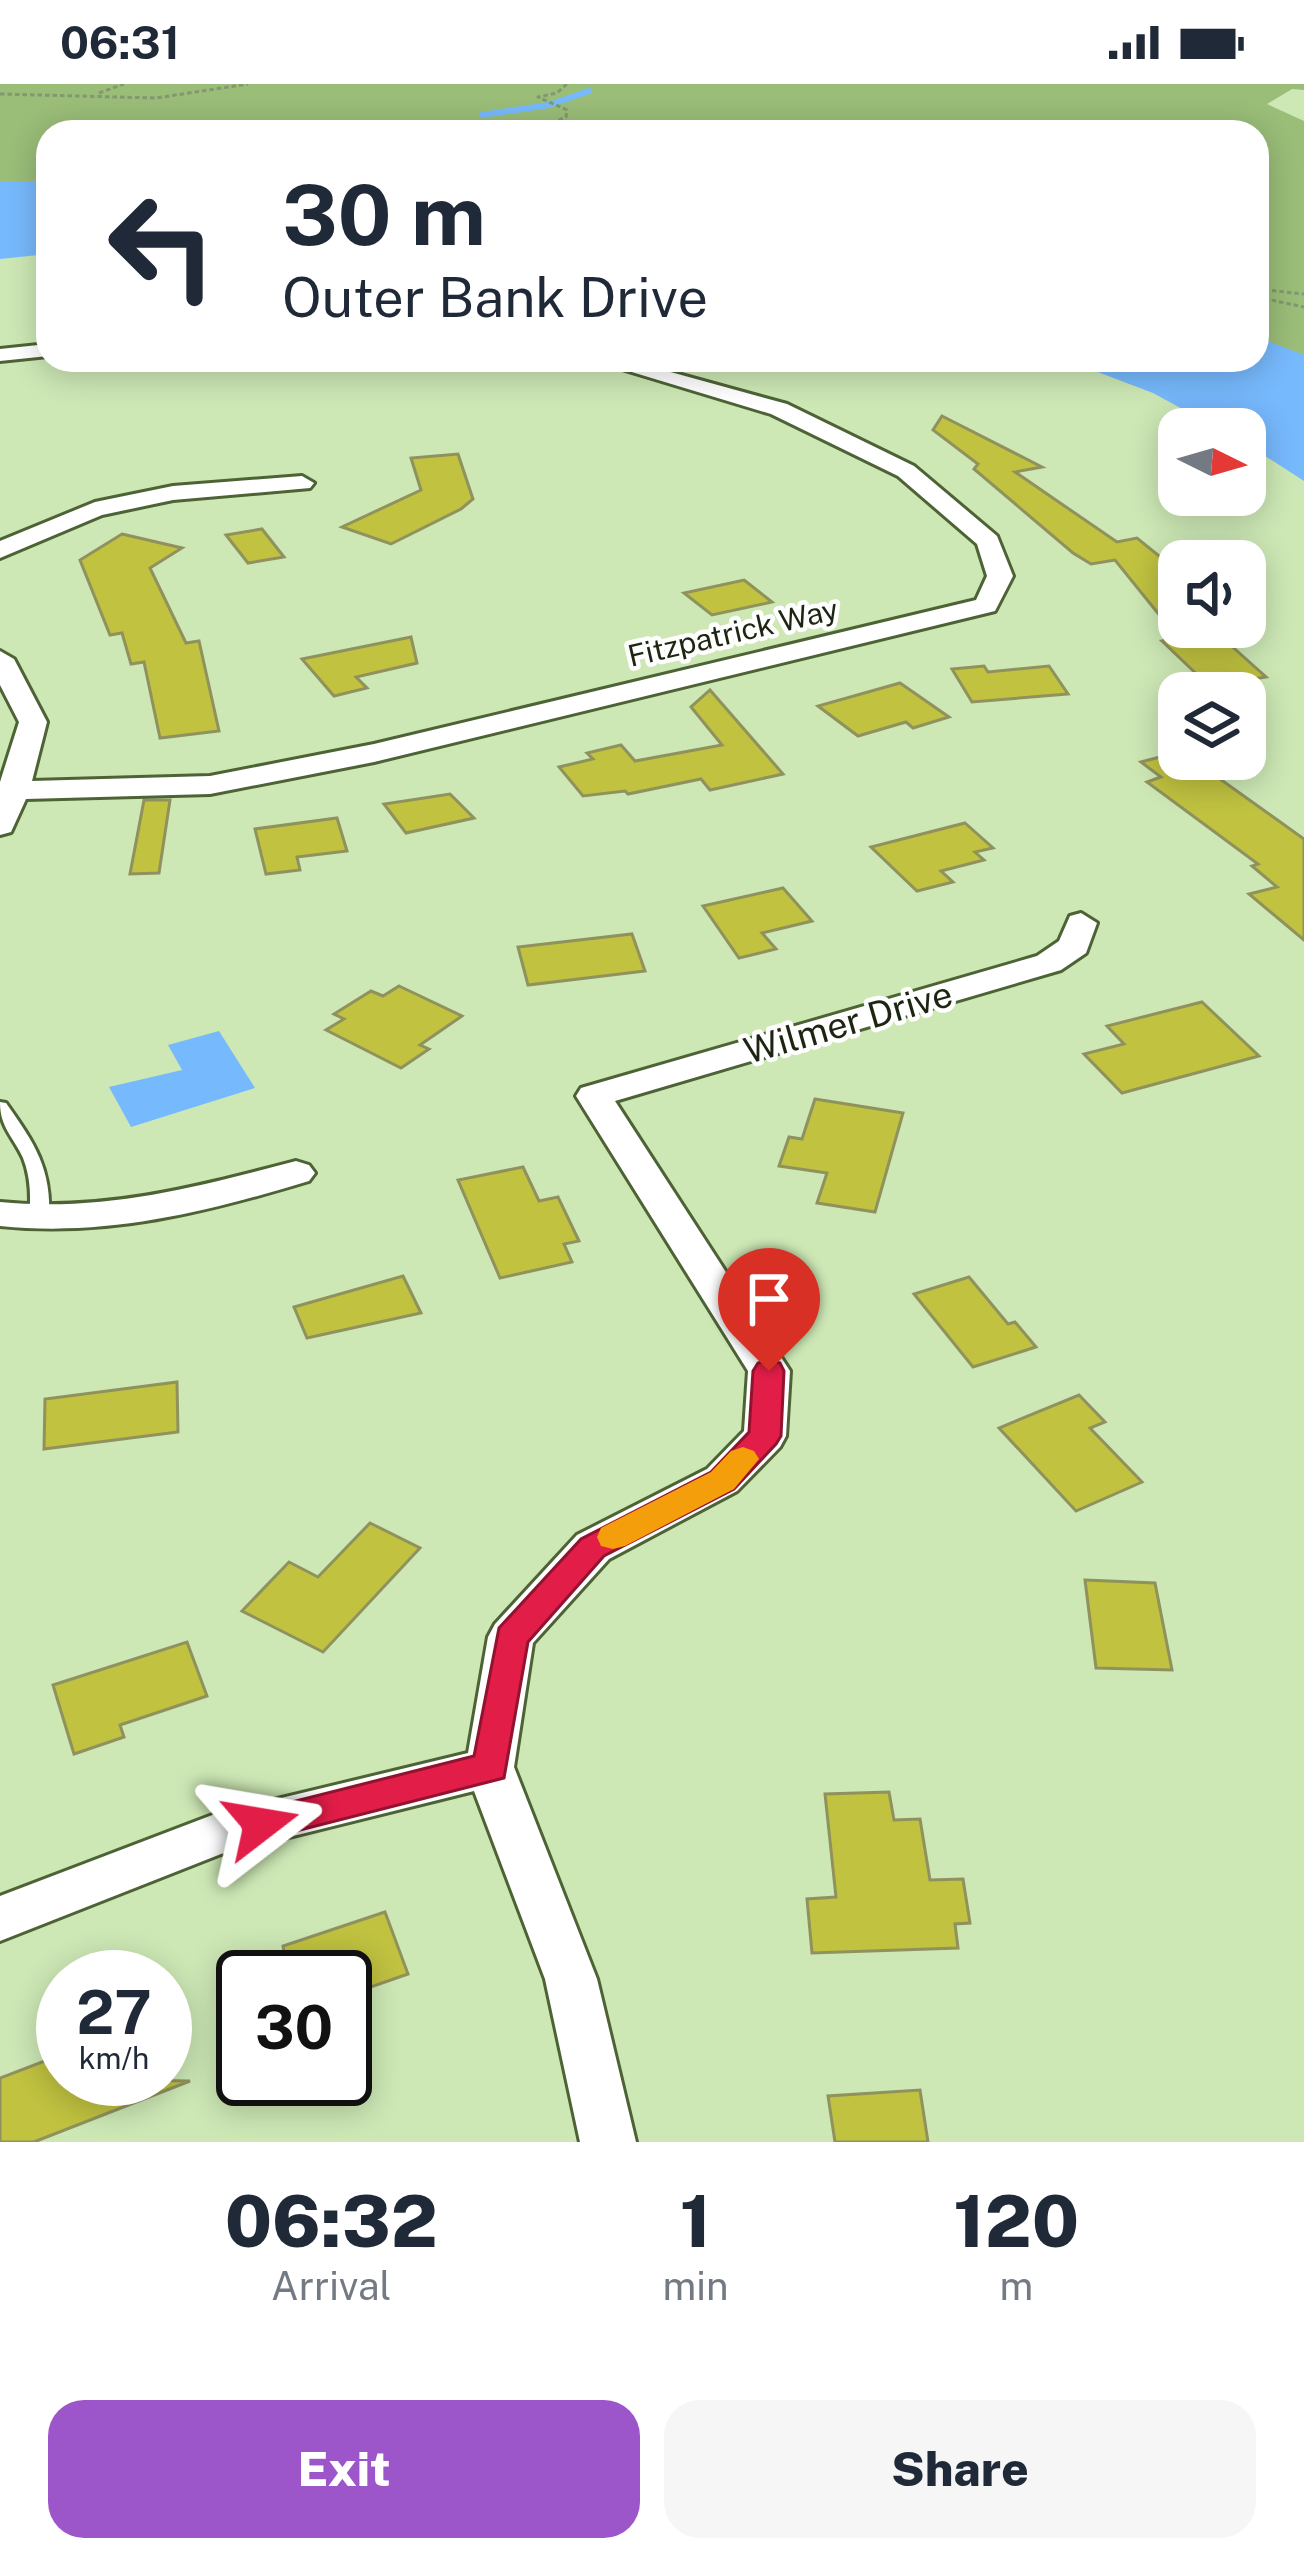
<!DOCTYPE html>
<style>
body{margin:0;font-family:"Public Sans",sans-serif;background:#f6f6f7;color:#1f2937;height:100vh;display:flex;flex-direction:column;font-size:45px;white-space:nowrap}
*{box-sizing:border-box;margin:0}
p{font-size:39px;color:#747a83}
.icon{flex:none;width:66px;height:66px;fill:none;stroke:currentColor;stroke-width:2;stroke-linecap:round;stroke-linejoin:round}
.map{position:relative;height:2058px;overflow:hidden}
.sheet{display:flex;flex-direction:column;background:#fff;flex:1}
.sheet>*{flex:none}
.guide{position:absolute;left:36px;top:36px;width:1233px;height:252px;border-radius:36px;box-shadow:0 6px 30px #0003;background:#fff;color:#1f2937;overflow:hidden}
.needle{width:78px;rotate:95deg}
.fabs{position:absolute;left:1158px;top:324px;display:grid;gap:24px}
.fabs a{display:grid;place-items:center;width:108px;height:108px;border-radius:24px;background:#fff;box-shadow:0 6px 30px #0003;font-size:60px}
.speed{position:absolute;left:36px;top:1866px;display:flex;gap:24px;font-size:60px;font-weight:700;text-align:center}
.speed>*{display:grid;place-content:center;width:156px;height:156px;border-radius:50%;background:#fff;box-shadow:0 6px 30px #0003;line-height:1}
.speed small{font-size:30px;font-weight:400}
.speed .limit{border:6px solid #111;border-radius:18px;background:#fff;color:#111}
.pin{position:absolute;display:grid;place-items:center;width:102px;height:102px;color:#fff;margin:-123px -51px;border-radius:50% 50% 50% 0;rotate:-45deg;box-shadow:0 0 12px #0007}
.pin .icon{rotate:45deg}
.me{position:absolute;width:132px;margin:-66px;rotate:76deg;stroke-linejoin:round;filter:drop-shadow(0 0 9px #0008)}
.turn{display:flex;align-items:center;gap:42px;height:252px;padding:0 48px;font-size:54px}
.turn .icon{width:156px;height:156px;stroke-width:2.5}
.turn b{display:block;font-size:84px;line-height:102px}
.eta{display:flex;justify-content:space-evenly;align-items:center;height:204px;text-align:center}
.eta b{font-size:72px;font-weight:800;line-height:84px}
.action{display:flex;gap:24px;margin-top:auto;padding:24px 48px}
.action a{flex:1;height:138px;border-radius:36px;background:#9d56ca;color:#fff;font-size:48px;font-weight:800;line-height:138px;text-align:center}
.action a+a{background:#f6f6f7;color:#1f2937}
.status{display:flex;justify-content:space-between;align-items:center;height:84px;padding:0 60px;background:#fff;direction:ltr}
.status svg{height:33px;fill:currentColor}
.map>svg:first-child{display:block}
</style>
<div class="status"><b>06:31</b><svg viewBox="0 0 49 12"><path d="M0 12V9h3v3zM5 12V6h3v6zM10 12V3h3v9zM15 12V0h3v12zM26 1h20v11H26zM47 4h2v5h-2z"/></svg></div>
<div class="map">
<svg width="1304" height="2058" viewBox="0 0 1304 2058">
<rect width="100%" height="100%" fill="#cde8b5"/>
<path fill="#9abd78" d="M0,0H1304V6L1292,5L1267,20L1304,37V274L1257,254V48H48V99L0,101Z"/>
<g fill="#77b9fd">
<path d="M0,97H48V170L0,175Z"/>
<path d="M1257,253L1304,271V397L1245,359V345H1219L1153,309L1066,276H1257Z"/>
<path d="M219,947L255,1004L131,1043L109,1003L182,986L168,961Z"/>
</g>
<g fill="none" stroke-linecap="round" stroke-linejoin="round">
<path stroke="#77b9fd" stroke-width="6" d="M482,31L549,21L589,7"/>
</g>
<g fill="#c0c240" stroke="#90925d" stroke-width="3">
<path d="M942,332L1042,383L1015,388L1117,458L1137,454L1179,488V554L1217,549L1266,593L1209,602L1162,557L1178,554L1115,476L1091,480L1073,469L974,385L978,380L933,346Z"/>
<path d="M458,370L473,415L461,425L391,460L342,443L421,406L411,374Z"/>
<path d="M262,445L284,473L248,479L226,451Z"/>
<path d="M122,450L182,464L150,484L186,559L199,557L219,647L160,654L144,578L131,580L122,549L110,551L80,476Z"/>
<path d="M744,496L772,518L712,531L684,509Z"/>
<path d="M411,553L417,579L356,593L367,604L334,612L302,575Z"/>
<path d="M984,582L988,588L1049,582L1068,610L972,618L952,585Z"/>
<path d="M900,599L949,633L913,644L906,638L858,652L818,622Z"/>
<path d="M710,606L783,690L710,706L701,695L628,710L625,707L583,712L559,683L593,675L587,669L621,661L635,677L722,661L691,623Z"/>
<path d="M1179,668V675H1192L1304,755V856L1249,810L1277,803L1252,782L1258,780L1147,698L1161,693L1141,678Z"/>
<path d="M450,710L474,734L406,749L384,720Z"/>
<path d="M144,716H170L159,789L130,790Z"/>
<path d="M337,734L347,767L297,773L300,786L266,790L255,745Z"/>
<path d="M965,739L993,764L975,768L984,776L941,787L953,798L917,807L871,763Z"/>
<path d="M783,804L812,837L762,849L776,865L739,874L703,822Z"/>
<path d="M632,850L645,887L528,901L518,863Z"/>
<path d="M399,902L462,932L420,961L429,965L401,984L326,946L344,935L334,930L371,907L383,912Z"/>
<path d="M1202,918L1259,972L1122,1009L1084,970L1124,960L1107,942Z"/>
<path d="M815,1015L903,1029L875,1128L817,1119L827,1089L779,1082L789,1053L802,1055Z"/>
<path d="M523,1083L539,1117L558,1113L579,1157L564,1160L572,1178L500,1194L458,1096Z"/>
<path d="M403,1192L421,1229L307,1254L294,1223Z"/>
<path d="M969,1193L1008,1240L1015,1238L1036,1263L973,1283L914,1210Z"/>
<path d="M177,1298L178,1348L44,1365L45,1315Z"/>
<path d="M1079,1311L1105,1338L1090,1344L1142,1398L1076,1427L999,1344Z"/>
<path d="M370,1439L420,1464L323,1568L242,1527L289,1478L318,1493Z"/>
<path d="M1085,1496L1155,1499L1172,1586L1096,1584Z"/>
<path d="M187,1558L207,1612L120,1641L124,1653L74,1670L53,1601Z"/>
<path d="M889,1708L894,1736L920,1735L930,1796L963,1795L970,1839L955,1840L958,1864L812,1869L807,1815L836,1813L825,1710Z"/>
<path d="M385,1828L408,1890L345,1912V1893H227L226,1886L284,1868L283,1862Z"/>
<path d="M63,1970V1995L190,1997L34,2058H0V1994Z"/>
<path d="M920,2006L928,2058H835L828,2012Z"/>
</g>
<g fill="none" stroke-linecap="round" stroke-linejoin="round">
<g stroke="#4d6336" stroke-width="6">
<path id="lane" d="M0,1018L6,1019C35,1060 52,1085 49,1136L46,1140H32L29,1136C31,1115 31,1094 23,1074C13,1052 0,1044 0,1018Z"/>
</g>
<g stroke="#4d6336" stroke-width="6">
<g id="street">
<path d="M48,260V272L0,277V265Z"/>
<path d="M592,276H627L787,320L914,382L997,452L1013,492L995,527L374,678L210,710L26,715L11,748L0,751V698L19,638L0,601V567L14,575L47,638L32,697L210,692L374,660L976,516L987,492L977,460L898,392L771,330Z"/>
<path d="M302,392L314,399L310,404L173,416L102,431L0,474V457L95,418L173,402Z"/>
<path d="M1081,829L1097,839L1086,869L1061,886L615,1017L790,1287L786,1352L780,1363L737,1407L609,1475L533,1559L514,1683L597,1895L636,2058H580L545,1895L474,1707L221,1770L0,1857V1812L215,1730L468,1669L488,1553L495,1540L577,1451L707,1385L744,1347L748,1287L576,1012L581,1004L1037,872L1059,857L1070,832Z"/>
<path d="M296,1077L309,1081L315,1089L309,1097C206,1128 108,1153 0,1142V1118C105,1128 196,1103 296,1077Z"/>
</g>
</g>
<g stroke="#839770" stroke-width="3" stroke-dasharray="4.5 3" stroke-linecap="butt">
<path d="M99,9L124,0"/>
<path d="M0,10L156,14L248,0"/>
<path d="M531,48L566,33L567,26L538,13L557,9L567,0"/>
<path d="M1257,205L1304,210"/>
<path d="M1257,213L1304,223"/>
</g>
<use href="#lane" fill="#fff" fill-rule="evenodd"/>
<use href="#street" fill="#fff" fill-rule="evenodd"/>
</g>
<path fill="#e11d48" stroke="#92132f" stroke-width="3" d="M769,1276L780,1279L784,1287L781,1352L776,1360L734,1405L604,1472L528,1558L504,1694L261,1756L248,1751L242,1740L248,1729L474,1672L499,1544L581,1455L711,1388L749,1348L753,1287L758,1279Z"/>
<path fill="#f59e0b" d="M743,1363L754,1367L759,1375L734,1405L625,1462L613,1465L601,1462L597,1453L601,1444L711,1388L731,1367Z"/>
<g text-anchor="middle" stroke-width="9" stroke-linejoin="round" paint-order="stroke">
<g font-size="30" fill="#1b2511" stroke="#fefefe">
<text transform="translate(733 549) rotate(-13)" y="10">Fitzpatrick Way</text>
</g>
<g font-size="36" fill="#1b2511" stroke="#fefefe">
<text transform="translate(848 938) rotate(-16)" y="13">Wilmer Drive</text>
</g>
</g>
</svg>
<div class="fabs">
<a><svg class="needle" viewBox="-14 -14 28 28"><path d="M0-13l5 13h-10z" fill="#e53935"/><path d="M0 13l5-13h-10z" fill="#747a83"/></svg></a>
<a><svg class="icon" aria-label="sound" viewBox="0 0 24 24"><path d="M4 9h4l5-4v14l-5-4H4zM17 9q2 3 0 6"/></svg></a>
<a><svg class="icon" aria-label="layers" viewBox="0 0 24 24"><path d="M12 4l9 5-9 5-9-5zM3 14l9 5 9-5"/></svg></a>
</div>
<div class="speed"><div>27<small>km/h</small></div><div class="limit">30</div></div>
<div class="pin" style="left:769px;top:1287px;background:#d93025"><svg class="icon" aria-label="arrive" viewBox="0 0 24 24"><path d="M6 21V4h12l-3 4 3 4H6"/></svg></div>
<svg class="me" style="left:261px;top:1740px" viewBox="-20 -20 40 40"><path d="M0-17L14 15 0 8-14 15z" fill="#e11d48" stroke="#fff" stroke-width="4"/></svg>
<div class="guide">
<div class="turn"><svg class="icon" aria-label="left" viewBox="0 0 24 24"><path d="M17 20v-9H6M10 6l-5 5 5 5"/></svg><div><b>30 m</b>Outer Bank Drive</div></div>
</div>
</div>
<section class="sheet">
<div class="eta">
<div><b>06:32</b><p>Arrival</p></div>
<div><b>1</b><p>min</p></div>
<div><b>120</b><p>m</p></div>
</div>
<div class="action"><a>Exit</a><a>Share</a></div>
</section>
